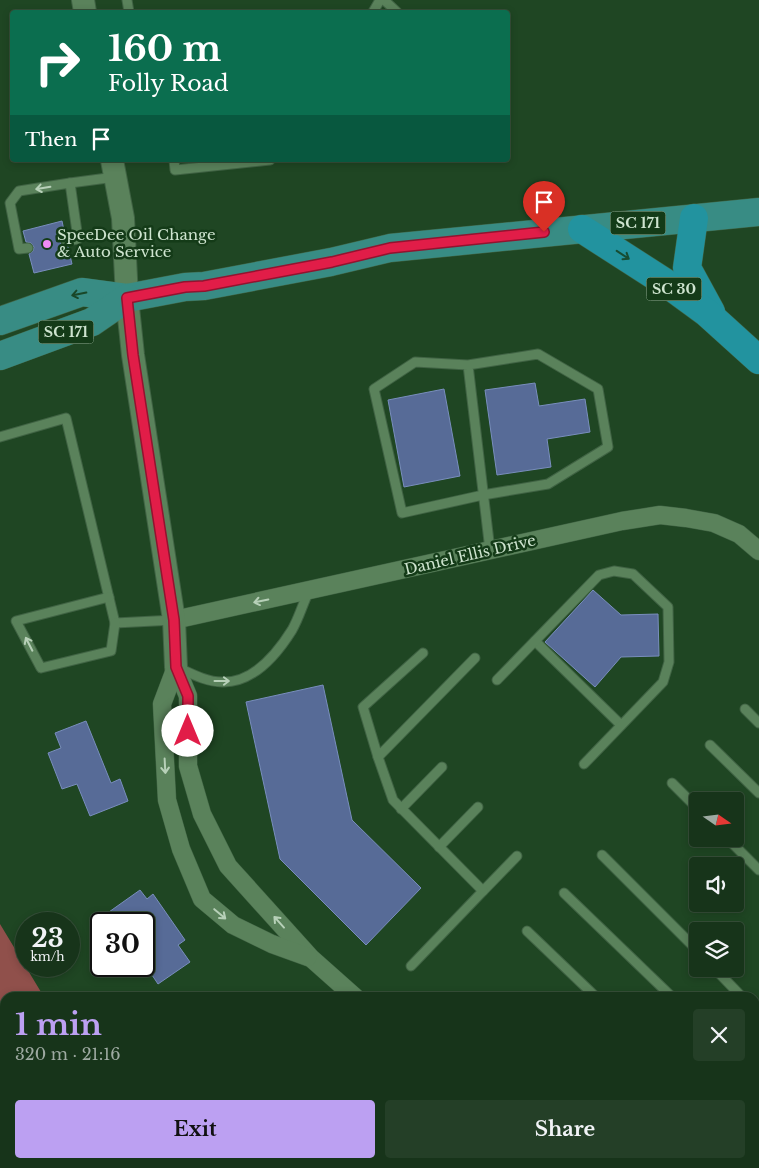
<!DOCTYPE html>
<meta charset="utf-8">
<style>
body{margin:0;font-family:"Libre Baskerville",serif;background:#243f27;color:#f1f3f6;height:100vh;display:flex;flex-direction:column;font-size:19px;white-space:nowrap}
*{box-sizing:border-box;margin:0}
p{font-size:16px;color:#9eaaa2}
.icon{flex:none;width:28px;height:28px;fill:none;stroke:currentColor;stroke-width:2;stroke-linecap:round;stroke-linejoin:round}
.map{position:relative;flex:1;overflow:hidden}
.panel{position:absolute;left:0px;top:992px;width:760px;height:176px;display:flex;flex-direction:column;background:#17341a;border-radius:15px 15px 0 0;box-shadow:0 2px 8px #0003,0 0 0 1px #364f39}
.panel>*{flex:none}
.hud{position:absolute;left:10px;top:10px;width:500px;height:152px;border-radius:5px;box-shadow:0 2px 8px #0003,0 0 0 1px #364f39;background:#0b6e4f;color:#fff;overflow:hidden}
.needle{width:32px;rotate:104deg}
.fabs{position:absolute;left:689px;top:792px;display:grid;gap:10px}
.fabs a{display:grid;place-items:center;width:55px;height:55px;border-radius:5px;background:#17341a;box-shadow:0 2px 8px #0003,0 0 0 1px #364f39;font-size:25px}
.speed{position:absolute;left:15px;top:912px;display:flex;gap:10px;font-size:25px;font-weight:700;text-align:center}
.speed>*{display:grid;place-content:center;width:65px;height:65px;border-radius:50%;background:#17341a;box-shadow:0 2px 8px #0003,0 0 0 1px #364f39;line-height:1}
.speed small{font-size:12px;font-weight:400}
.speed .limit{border:2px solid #111;border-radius:8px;background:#fff;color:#111}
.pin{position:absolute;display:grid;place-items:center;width:42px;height:42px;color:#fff;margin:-51px -21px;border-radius:50% 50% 50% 0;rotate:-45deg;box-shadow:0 0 5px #0007}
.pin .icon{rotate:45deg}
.me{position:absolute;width:55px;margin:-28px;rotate:0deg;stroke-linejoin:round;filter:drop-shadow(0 0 4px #0008)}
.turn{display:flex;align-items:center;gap:18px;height:105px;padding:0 15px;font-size:22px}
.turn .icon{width:65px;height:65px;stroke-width:2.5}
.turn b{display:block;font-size:35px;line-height:42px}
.then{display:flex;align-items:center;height:48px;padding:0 15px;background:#0003;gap:10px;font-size:19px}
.round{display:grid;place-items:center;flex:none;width:52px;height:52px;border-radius:5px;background:#243f27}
.head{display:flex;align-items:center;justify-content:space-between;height:85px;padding:0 15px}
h1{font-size:30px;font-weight:800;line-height:38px;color:#bca0f2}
.action{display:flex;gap:10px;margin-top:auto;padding:10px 15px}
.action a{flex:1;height:58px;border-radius:5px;background:#bca0f2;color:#111;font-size:20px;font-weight:800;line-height:58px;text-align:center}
.action a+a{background:#243f27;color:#f1f3f6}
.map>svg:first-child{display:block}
</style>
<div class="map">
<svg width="759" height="1168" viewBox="0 0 759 1168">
<rect width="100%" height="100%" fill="#1f4623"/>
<path fill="#90504b" d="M0,924L44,997L5,998V1090L0,1089Z"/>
<path fill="#45984d" d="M0,1089L5,1090V1164H194L201,1168H0Z"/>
<g fill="#576b97" stroke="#798ebd">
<path d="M62,221L65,235L60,238V242L63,247H68L72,264L34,273L29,254L33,251L34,247L31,243L26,242L23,231Z"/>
<path d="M535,383L539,406L585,399L590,432L547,439L551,467L497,475L485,390Z"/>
<path d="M444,389L460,476L404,487L388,400Z"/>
<path d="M593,590L621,615L658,614L659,656L621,657L595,687L545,642Z"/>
<path d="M323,685L352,820L421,888L366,945L280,859L246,702Z"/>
<path d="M86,721L111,783L120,779L128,801L90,816L77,784L62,789L48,753L61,748L55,733Z"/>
<path d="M140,890L147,899L153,894L185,940L178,945L190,962L158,984L144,963V924H92Z"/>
</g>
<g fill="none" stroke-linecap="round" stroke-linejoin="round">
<g stroke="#406344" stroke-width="11">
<g id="service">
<path d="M127,0L129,12"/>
<path d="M384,0L397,12"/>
<path d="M373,12L380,0"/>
<path d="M174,160L175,170L270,160"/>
<path d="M70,183L115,177"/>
<path d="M28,248L19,249L10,203L19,191L70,183L78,239L66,241"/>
<path d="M468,365L415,362L374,389L402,513L483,495L548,484L608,447L598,389L538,354L468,365L490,550"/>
<path d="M0,437L66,418L115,623L174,620"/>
<path d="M109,597L16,621L41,668L111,651L115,623"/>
<path d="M535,641L621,725"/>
<path d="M179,668C192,674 207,682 222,682C253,683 277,654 292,630C299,618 303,603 309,591"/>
<path d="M497,680L599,575L614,571L633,574L668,607L669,662L663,682L584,764"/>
<path d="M745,709L759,723"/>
<path d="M710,745L759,793"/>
<path d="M378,757L363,707L423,653"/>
<path d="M672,783L698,809"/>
<path d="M401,809L442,767"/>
<path d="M728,839L759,870"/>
<path d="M439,847L478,807"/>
<path d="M602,855L698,951"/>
<path d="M483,891L517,856"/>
<path d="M564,893L673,998"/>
<path d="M527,931L597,998"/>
<path d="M411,966L483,891L393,800L378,757L475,658"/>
<path d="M715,969L743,998"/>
<path d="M755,1009L759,1013"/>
<path d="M755,1076L757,1077"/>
<path d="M633,1164L634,1168"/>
<path d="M666,1168L670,1164"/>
</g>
</g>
<g stroke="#406344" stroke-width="19">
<g id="minor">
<path d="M174,620L622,521L660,515L686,518L714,523L739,534L759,551"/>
<path d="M176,667L188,696V766L202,814L228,866L311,958L356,998"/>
<path d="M176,667L162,704L167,800L181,849L202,899L233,925L272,944L308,957"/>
<path d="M483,1164L485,1168"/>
</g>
</g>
<g stroke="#406344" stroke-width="24">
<g id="tertiary">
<path d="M83,0L85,12"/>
<path d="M112,160L123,218L127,298L133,355L174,620L176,667"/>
</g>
</g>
<g stroke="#406344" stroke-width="29">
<g id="primary">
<path d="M0,321L82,292L127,298L185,287L204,286L331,262L390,248L759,212"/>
<path d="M0,356L92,322L127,298"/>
</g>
</g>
<g stroke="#406344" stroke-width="29">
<g id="motorway">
<path d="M694,218L687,268L711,312"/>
<path d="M582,229L666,283L707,313L759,360"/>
</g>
</g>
<use href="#service" stroke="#5a825b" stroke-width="9"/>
<use href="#minor" stroke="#5a825b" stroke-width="18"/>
<use href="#tertiary" stroke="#5a825b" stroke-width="22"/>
<use href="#primary" stroke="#388c84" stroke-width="28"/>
<use href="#motorway" stroke="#22939f" stroke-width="28"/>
</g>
<defs><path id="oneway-shaft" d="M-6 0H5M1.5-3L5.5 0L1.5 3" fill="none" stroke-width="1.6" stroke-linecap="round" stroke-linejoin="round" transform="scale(1.25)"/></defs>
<g stroke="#b7d0b8">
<use href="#oneway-shaft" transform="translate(43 188) rotate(171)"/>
<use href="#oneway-shaft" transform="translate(261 601) rotate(168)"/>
<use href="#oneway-shaft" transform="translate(29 644) rotate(-117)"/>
<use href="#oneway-shaft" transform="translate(222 681)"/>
<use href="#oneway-shaft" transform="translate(165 766) rotate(87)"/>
<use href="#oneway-shaft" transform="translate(220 914) rotate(40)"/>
<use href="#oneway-shaft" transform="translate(279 922) rotate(-132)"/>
</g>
<use stroke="#174d33" href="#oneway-shaft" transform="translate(623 255) rotate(33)"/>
<use stroke="#194728" href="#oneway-shaft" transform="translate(79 294) rotate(169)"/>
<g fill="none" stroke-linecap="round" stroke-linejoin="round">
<g stroke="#92132f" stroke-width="12">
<path id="route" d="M188,731V696L176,667L174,620L133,355L127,298L185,287L204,286L332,262L390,248L544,232"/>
</g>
<use href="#route" stroke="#e11d48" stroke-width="9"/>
</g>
<circle fill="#f08bf5" stroke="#143b18" stroke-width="2" cx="47" cy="244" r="5"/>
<g text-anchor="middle" stroke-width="5" stroke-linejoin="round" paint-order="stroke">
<g fill="#143b18" stroke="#96b198" stroke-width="1">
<rect x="610.5" y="211.5" width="55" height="23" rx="4"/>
<rect x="646.5" y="277.5" width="55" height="23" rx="4"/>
<rect x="38.5" y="320.5" width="55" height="23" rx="4"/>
</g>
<g font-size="14" font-weight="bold" fill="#cee4cf">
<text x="638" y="228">SC 171</text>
<text x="674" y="294">SC 30</text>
<text x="66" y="337">SC 171</text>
</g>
<g font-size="15" fill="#cee4cf" stroke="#143b18" text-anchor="start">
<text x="57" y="240">SpeeDee Oil Change<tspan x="57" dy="17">&amp; Auto Service</tspan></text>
</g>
<g font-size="15" fill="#cee4cf" stroke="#143b18">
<text transform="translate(470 555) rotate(-13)" y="5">Daniel Ellis Drive</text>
</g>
</g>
</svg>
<div class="fabs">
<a><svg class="needle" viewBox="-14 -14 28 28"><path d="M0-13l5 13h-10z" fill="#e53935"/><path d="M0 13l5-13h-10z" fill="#9eaaa2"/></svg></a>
<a><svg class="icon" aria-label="sound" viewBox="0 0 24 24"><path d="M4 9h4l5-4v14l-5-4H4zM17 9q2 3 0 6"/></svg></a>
<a><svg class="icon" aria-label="layers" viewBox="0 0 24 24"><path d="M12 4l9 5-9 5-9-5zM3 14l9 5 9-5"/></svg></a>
</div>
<div class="speed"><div>23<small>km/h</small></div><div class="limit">30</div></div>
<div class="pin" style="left:544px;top:232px;background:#d93025"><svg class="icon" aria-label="arrive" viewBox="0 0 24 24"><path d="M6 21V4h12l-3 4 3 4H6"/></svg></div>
<svg class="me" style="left:188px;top:731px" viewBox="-20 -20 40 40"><circle r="19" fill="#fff"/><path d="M0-13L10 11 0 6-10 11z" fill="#e11d48"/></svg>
<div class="hud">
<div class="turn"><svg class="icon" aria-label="right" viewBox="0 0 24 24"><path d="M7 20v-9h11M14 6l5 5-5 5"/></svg><div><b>160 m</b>Folly Road</div></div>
<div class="then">Then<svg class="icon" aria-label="arrive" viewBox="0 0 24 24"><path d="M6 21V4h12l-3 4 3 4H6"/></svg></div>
</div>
<section class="panel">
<div class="head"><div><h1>1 min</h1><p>320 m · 21:16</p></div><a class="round"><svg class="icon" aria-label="close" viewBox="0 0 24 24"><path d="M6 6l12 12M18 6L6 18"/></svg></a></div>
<div class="action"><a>Exit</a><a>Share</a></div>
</section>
</div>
